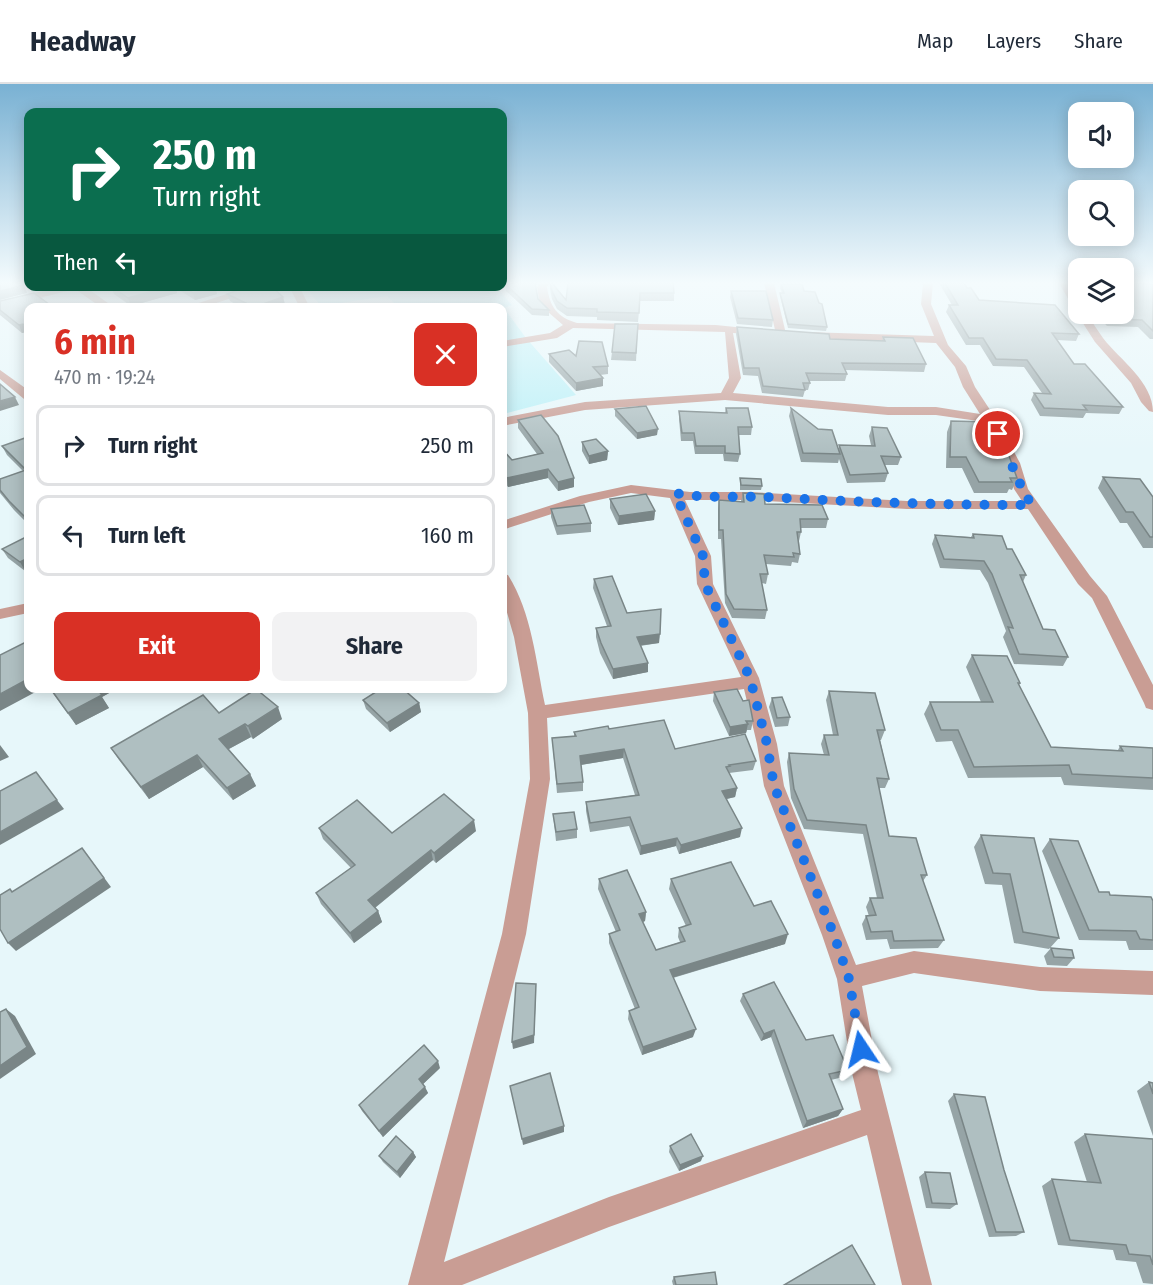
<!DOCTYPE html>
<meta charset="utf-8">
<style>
body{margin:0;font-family:"Fira Sans Condensed",sans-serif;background:#f2f2f3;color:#1f2937;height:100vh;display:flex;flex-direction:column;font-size:22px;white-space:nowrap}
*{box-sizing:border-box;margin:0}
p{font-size:20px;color:#747a83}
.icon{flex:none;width:33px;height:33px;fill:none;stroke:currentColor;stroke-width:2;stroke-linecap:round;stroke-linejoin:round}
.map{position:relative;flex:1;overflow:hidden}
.panel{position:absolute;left:24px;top:219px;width:483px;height:390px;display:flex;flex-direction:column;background:#fff;border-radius:12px;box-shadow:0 3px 15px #0003}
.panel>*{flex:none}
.top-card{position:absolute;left:24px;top:24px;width:483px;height:183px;border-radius:12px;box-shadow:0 3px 15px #0003;background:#0b6e4f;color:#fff;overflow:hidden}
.tools{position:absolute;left:1068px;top:18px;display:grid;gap:12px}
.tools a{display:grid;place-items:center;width:66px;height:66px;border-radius:12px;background:#fff;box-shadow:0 3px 15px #0003;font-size:30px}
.pin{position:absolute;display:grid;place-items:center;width:51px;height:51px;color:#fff;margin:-26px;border:3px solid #fff;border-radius:50%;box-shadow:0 2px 6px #0007}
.me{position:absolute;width:66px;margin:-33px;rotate:350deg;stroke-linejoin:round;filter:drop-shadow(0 0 4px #0008)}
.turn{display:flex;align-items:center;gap:21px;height:126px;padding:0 30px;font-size:27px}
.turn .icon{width:78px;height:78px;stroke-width:2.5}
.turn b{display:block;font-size:42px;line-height:51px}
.then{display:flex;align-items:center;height:57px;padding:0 30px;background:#0003;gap:12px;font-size:22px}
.round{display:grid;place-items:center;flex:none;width:63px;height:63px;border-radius:12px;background:#f2f2f3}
.summary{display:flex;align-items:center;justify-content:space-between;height:102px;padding:0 30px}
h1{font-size:36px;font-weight:700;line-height:45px;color:#d93025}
.cta{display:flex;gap:12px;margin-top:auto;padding:12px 30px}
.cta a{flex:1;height:69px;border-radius:12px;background:#d93025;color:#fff;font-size:24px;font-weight:700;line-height:69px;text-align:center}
.cta a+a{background:#f2f2f3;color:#1f2937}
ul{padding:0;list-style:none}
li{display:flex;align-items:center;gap:18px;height:81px;margin:0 12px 9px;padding:0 18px;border:3px solid #e0e1e3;border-radius:12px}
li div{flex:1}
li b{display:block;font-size:22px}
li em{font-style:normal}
header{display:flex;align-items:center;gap:36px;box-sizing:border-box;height:84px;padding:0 30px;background:#fff;border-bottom:2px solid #e0e1e3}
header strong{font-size:28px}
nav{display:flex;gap:33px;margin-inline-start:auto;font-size:21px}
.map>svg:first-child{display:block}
</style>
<header>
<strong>Headway</strong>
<nav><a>Map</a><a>Layers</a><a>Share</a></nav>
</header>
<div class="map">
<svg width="1153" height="1201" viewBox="0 0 1153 1201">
<rect width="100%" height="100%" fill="#e7f7fa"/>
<path fill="#bcf0f7" d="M305,203H496L512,221L504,224L526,254L576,311L503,330L502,224L398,223L387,212L321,222Z"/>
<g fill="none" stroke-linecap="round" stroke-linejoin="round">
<g fill="#c99d94" fill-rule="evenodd">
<path d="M540,199H550L547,203C550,223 557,233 577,239L716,241L764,246V250L760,251L733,249L741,294L733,309L888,323H936L980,330L963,303L955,283L936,259L806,254L801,251L806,248L934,252L921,220L923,199H933L931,220L948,261L966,282L975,303L996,335L1020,379L1028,405L1090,492L1107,512L1153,601V626L1146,624L1144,619L1092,514L1078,500L1028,425H907L749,416H685L711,472L713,500L759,594L777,660L784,702L856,881L914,867L1040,883L1153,887V911L1040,907L914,889L862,902L878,989L932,1201H902L867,1051L609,1143L462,1201H408L502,850L530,695L528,629L514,553L502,511V490L508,491C532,529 536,578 545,621L741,593L697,500L695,472L670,414L631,409L589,418L502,446V437L580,412L631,401L690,408H749L907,417H1022L1014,405L1006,379L985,338L936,331H888L725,316L585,326L502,342V334L585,318L721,309L729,294L725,248L573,244L557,254L502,263V257L550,249L563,241L540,221L537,203ZM744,605L757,660L764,702L822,851L837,895L852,989L861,1026L609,1113L444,1178L526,850L550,695L547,634Z"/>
<path d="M764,199H774L786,250L785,252H777L776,250Z"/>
<path d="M1059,199H1069L1078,215V226L1074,225Z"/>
<path d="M62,202H84L115,224H102L75,205L0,224V218Z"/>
<path d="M252,202H268L201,224H183Z"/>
<path d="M289,202H299L310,224H300Z"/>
<path d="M1078,228L1087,230C1092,237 1097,246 1103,254C1120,276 1153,298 1153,328L1149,327L1141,318L1131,299L1095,258L1077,230Z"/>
<path d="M0,286L28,306V315H24L0,295Z"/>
<path d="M28,519V529L0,535V525Z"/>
</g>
</g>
<g fill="#96a4a6">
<path d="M513,199H537L535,202L538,215L549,226V232L532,231L506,207V201Z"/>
<path d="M550,199H552L566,216L568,199L674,209V217H640L638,238L597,236V233L567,232L557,225L552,215L550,205Z"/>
<path d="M939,199H964L979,216L1079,250L1076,257L1057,256L1074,280L1123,323L1119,330L1086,329L1083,334L1040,332L1031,316L1034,309H1042L1024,283L993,282L980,261H966L946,228L949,221H952Z"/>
<path d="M1072,199H1078V210L1077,208Z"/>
<path d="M781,200L804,207L827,243L826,247L788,244L780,212V209H782L780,204Z"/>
<path d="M1153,200V255H1150L1138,243L1107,242L1096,230H1124Z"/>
<path d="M111,202H214L217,210L195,216L176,204L177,209L131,222L114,210Z"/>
<path d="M731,207L773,236L772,243L737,240L730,213Z"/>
<path d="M227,210L285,220L276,224H242L230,217Z"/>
<path d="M0,217L28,224V250L26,248L22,249L0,231Z"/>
<path d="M638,240L636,277L611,276L612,268Z"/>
<path d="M737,243L830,255L882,257L883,253L926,280L924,288L845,286L847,290L845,297H809L810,299L808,306H805L803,313L762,309L758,292L743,291L736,250Z"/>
<path d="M549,270L576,272L608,282V290L600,291L603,302L576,307L549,278Z"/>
<path d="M726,324L752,343L751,351H739L740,370L738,378L724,377L723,370H695L693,357H681L679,335V327L725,329Z"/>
<path d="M791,324L839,365V361H871L869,352L872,343L901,373L898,381H884L888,389L885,398L847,399L839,375L838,379L801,378L789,332Z"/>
<path d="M615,325L657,351L637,355L615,332Z"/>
<path d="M518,336L574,394V403L558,407L548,394L508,403L502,395V365L512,376L537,370L518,344Z"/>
<path d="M951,337L1017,394L1012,406L1009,405L1007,409H974L962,384H946L947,348Z"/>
<path d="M28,358V440L14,426L0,409V395L23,387L7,371L2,362Z"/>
<path d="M582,358L608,367L607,376L589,380L582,367Z"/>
<path d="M1103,393L1153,413V464H1143L1127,439H1120L1098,404Z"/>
<path d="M740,394L762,402L761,406H740Z"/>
<path d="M743,409L765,420L828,435L826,444H801V448L799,457L800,470L798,479L792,478L791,482L766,480L768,490L766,500L762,499L767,526L765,535L732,534L725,519L721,455H718V425L719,416L741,417Z"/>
<path d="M610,415L655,427L654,436L618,441L610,424Z"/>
<path d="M551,425L591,439V448L557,451L551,433Z"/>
<path d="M973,450L1007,465L1026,491L1023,498L1043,545L1068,573L1063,582L1014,580L1003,553L1006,547L988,499L980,486L940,484L932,460L935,451L971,453Z"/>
<path d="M28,452V486L25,487L8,474L2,465Z"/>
<path d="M594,495L627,529L659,559L640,562L648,579V588L613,595L600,569L596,553V544L607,542L593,504Z"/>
<path d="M972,571L1020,599L1019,601L1051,663L1118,666L1120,662L1153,664V706L1064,701L1061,693L968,694L952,657L936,658L924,630L930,618H981L966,583Z"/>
<path d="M49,604H118L102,613L109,624L76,641Z"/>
<path d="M829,607L885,646L881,656H880L889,695L885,704H879L889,752L927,791L923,797L944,856L938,864L890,865L887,855L866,856L862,840L866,832H869L866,823L870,814H877L863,750L804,745L791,714L787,678L789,669L824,671L821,660L824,651H833L826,616Z"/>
<path d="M714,608L753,637L751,646H747L746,649L729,652L713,617Z"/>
<path d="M772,614L790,633L788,642L775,643L769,623Z"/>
<path d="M363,616L419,619L421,628L390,648L366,625Z"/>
<path d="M219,629L282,635L253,655L251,653L229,665L250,690L256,702L233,716L203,683L149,715L119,676L111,664Z"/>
<path d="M609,645L675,665L756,677L753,686L729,689L737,704L735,713L727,715L740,753L679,770L676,762L640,771L629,742L590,748L586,727V718L635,711L623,674L581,681L583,698V707L557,709L552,654L574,652V648Z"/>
<path d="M553,730L577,745V754L556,757Z"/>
<path d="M319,744L392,749L476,747L436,779L433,776L375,824L378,827L382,838L354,859L321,820L316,809L351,784L323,755Z"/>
<path d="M981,751L1059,854L1049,865L1014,859L1002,801L985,800L974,763Z"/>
<path d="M1050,755L1099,808L1110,811L1153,817V866H1129L1126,857L1079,856L1042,767Z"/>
<path d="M599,795L646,828L645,837L643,838L656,866L680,858L678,853L679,844L686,842L669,805L671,795L754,822L785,860L673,894L693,953L642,971L628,935L629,927L635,925L609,859V850L616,848L598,805Z"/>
<path d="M1051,864L1074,874L1067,882L1047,881L1044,872Z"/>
<path d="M743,910L848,986L843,993L831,996L843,1025L838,1032L803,1044L771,953L761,957L740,917Z"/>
<path d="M440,984L423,1000L428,1009L383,1053L362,1027L359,1021Z"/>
<path d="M1149,998L1153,999V1052L1137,1007Z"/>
<path d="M954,1010L1024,1148L1016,1152L989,1153L948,1017Z"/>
<path d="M1085,1050L1153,1055V1200L1143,1199L1136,1178L1116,1176L1113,1166L1058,1161L1042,1102L1052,1095L1087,1098L1074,1058Z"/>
<path d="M670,1062L701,1077L679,1087L669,1068Z"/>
<path d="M413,1068L416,1073L400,1094L383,1078L379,1072Z"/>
<path d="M925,1088L957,1120L950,1125L926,1124L919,1093Z"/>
<path d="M674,1193L717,1201H673L672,1197Z"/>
</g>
<g fill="#7a8687">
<path d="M24,201L27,209L0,216V207Z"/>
<path d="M171,202H175L177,209L131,222L128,214Z"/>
<path d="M215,203L217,210L195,216L193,209Z"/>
<path d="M283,213L285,220L276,224H254V223Z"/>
<path d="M23,240L26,248L22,249L19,241Z"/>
<path d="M603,294V302L576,307V299Z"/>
<path d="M15,313L19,321L0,327V317Z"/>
<path d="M658,345L657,351L637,355V349Z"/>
<path d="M608,367L607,376L589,380V372Z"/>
<path d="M548,385V394L508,403L507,394Z"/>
<path d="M574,394V403L558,407V398Z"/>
<path d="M655,427L654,436L618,441L619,432Z"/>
<path d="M28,474V486L25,487L20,478Z"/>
<path d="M660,550L659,559L636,562L637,553Z"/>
<path d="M648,579V588L613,595V585Z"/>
<path d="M28,595V604H43L0,627V610Z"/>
<path d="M96,604H118L102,613L109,624L76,641L68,629Z"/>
<path d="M419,619L421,628L390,648L387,639Z"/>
<path d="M278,623L282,635L253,655L248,642Z"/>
<path d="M245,640L251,653L225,667L219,655Z"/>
<path d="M748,640L746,649L729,652L730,643Z"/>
<path d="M0,661L9,673L0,677Z"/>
<path d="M624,665L623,674L580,681V672Z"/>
<path d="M197,671L203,683L149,715L141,703Z"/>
<path d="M250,690L256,702L233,716L227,704Z"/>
<path d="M737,704L735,713L721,716L722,707Z"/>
<path d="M57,716L64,725L0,761V748Z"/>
<path d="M474,736L476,747L436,779L434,769Z"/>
<path d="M742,744L740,753L679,770L681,761Z"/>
<path d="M677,754L676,762L640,771L641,762Z"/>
<path d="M82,764L111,803L16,867L8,859Z"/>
<path d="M431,766L433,776L372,826L368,816Z"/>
<path d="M378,827L382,838L354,859L350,849Z"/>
<path d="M646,828L645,837L638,840L639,830Z"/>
<path d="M788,850L785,860L668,895L670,886Z"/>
<path d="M536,900V908L534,959L513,965L512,958Z"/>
<path d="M6,925L15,932L36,970L0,995V982Z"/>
<path d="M696,945L693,953L642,971L643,963Z"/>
<path d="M774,946L771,953L761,957L764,950Z"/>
<path d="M438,977L440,984L421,1002L419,995Z"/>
<path d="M425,1003L428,1009L383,1053L379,1047Z"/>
<path d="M843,1025L838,1032L803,1044L807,1037Z"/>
<path d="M564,1042V1048L523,1061L522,1055Z"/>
<path d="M413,1068L416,1073L400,1094L397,1088Z"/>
<path d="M703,1072L701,1077L679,1087L680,1081Z"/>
</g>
<g fill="#afbfc1" stroke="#7a8687" stroke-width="1.5">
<path d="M0,199H21L24,201L0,207Z"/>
<path d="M513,199H535L538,215L549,226L532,225L506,201Z"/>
<path d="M550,199H552L566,216L568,199H673L674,209H640L639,229L597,228V225L567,224L557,217L552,207Z"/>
<path d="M945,199H964L967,204H971L979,216L1055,221L1079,250L1052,249L1074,280H1085L1123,323L1083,321L1087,326L1044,324L1034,309L1051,310L1027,276L996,275L983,254H969L949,221H958Z"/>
<path d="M1124,199L1153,200V247L1142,236L1111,235L1106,230H1124Z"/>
<path d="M781,200H802L804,207L815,208L819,219L822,220L827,243L788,240L780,209H784Z"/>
<path d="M111,202H171L128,214Z"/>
<path d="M183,202H214L215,203L193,209Z"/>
<path d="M249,202H271L283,213L254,223L227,210Z"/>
<path d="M731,207H766L773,236L738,234Z"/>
<path d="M34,209L54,224H28V245L23,240L19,241L0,226V217Z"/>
<path d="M615,240H638L636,269L612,268Z"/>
<path d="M737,243L829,250L830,255L885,257L883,253L913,254L926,280L842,279L847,290L806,289L810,299H803L805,306L763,302L759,284H744Z"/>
<path d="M579,257L602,258L608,282L593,283L603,294L576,299L549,270L569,266L576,272Z"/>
<path d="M0,300L15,313L0,317Z"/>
<path d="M646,322L658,345L637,349L615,325Z"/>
<path d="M726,324H748L752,343H738L740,370L725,369V362H696L694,349H682L679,327L727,329Z"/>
<path d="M791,324L818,345L832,346L840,370L803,369Z"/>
<path d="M541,331L558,352L574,394L558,398L548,385L507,394L502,387V365L512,376L543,369L518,336Z"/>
<path d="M951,337L990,338L1008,369L1017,394H1010L1012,398H979L966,373H950Z"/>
<path d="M872,343L887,344L901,373L881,372L888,389L850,391L839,361L875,362Z"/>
<path d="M25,354L28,358V436L9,417L0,406V395L26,386L2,362Z"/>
<path d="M596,355L608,367L589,372L582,358Z"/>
<path d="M1103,393L1140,395L1153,413V453H1150L1133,428H1126Z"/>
<path d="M740,394L761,395L762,402L741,401Z"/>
<path d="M743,409L764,410L765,420L822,421L828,435H800L801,448H797L800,470L793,469L794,473L764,471L768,490H760L767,526L734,525L726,510L723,446H719V416L744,418Z"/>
<path d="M646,410L655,427L619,432L610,415Z"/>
<path d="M584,421L591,439L557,442L551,425Z"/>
<path d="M973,450L1002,452L1007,465H1012L1026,491H1020L1043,545L1055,546L1068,573L1019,570L1008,543L1013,544L992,490L984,477L944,475L935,451L974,454Z"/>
<path d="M28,452V474L20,478L2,465Z"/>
<path d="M612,492L627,529L661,525L660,550L637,553L648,579L613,585L601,559L596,544L611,542L594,495Z"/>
<path d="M28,557V595L0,610V571Z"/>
<path d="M972,571L1007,572L1020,599H1018L1051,663L1123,667L1120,662L1153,664V694L1072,690L1069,681L974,683L958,646H941L930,618H993Z"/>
<path d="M50,604H96L102,611L68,629Z"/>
<path d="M382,604H402L419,619L387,639L363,616Z"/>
<path d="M256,605L278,623L248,642L245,640L219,655L250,690L227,704L197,671L141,703L111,664L203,611L219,629Z"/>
<path d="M737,605L743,617L749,616L753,637H746L748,640L730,643L714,608Z"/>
<path d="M829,607L875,609L885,646H877L889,695L877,694L889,752L916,754L927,791H921L944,856L894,857L892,847L871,848L866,832L876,831L870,814H883L866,741L807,736L794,705L789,669L829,671L824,651H838Z"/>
<path d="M782,613L790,633L777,634L772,614Z"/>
<path d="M664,636L675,665L745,650L756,677L729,681L730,682L726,683L737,704L722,707L742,744L681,761L677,754L641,762L630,733L590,739L586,718L639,711L624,665L580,672L583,698L557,700L552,654L576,652L574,648L608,642L609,645Z"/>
<path d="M36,688L57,716L0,748V707Z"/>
<path d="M444,710L474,736L434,769L431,766L368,816L378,827L350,849L316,809L355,781L319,744L357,716L392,749Z"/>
<path d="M574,728L577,745L556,748L553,730Z"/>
<path d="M981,751L1034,754L1059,854L1023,848L1010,790L993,789Z"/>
<path d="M1050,755L1078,757L1099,808H1109L1110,811L1151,813L1153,817V856L1140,855L1136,847L1089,846Z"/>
<path d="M82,764L104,794L8,859L0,845V811L10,805L12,808Z"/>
<path d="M731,778L754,822L771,817L788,850L670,886L696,945L643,963L629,927L639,923L609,850L620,846L599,795L627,786L646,828L639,830L656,866L685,857L679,844L691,840L671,795Z"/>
<path d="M1051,864L1072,866L1074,874L1054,873Z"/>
<path d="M774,898L806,956L833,951L848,986L829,990L843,1025L807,1037L774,946L764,950L743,910Z"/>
<path d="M516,899L536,900L534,951L512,958Z"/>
<path d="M6,925L27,963L0,982V928Z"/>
<path d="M424,961L438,977L419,995L425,1003L379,1047L359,1021Z"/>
<path d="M550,989L564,1042L522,1055L510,1002Z"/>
<path d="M1149,998L1153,999V1010Z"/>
<path d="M954,1010L985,1013L1004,1086L1024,1148H996Z"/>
<path d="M691,1050L703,1072L680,1081L670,1062Z"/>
<path d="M1085,1050L1153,1055V1181L1150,1172L1129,1170L1126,1161L1070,1156L1052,1095L1101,1099Z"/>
<path d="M396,1052L413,1068L397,1088L379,1072Z"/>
<path d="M925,1088L950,1089L957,1120L932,1119Z"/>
<path d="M852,1161L875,1201H784Z"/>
<path d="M715,1188L717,1201H676L674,1193Z"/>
</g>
<linearGradient id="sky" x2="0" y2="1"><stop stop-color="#79b1d3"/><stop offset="0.54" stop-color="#f4fbfd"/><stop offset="1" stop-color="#f4fbfd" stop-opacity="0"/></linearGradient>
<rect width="1153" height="368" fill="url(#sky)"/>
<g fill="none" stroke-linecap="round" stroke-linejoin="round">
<path stroke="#1a73e8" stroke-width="10" stroke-dasharray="0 18" d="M861,965L849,895L834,851L774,702L767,660L750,594L705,500L703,472L675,409C705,415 736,412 766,413C855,418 943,421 1032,421C1017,399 1010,373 998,350"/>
</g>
</svg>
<div class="tools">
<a><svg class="icon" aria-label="sound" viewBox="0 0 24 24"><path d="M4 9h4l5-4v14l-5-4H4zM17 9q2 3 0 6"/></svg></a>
<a><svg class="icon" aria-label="search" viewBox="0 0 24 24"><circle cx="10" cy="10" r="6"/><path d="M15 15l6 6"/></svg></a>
<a><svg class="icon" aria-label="layers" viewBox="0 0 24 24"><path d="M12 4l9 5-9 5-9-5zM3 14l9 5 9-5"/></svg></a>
</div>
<div class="pin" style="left:998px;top:350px;background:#d93025"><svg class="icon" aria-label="arrive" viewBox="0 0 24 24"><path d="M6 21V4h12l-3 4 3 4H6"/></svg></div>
<svg class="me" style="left:861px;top:965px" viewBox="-20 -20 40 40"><path d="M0-17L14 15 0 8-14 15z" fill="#1a73e8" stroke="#fff" stroke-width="4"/></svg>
<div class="top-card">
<div class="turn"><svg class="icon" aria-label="right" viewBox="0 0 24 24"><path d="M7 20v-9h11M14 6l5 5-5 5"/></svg><div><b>250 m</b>Turn right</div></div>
<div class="then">Then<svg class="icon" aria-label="left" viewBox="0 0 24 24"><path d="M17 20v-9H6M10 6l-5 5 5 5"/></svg></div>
</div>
<section class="panel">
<div class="summary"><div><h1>6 min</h1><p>470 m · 19:24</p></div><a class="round" style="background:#d93025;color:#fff"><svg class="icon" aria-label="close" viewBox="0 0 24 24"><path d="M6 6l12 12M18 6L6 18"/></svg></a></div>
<ul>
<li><svg class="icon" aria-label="right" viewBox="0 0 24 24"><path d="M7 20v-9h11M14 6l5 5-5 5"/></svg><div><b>Turn right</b></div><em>250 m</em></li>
<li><svg class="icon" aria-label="left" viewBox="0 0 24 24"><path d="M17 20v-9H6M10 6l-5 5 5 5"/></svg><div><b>Turn left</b></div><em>160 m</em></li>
</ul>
<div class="cta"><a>Exit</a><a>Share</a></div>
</section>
</div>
